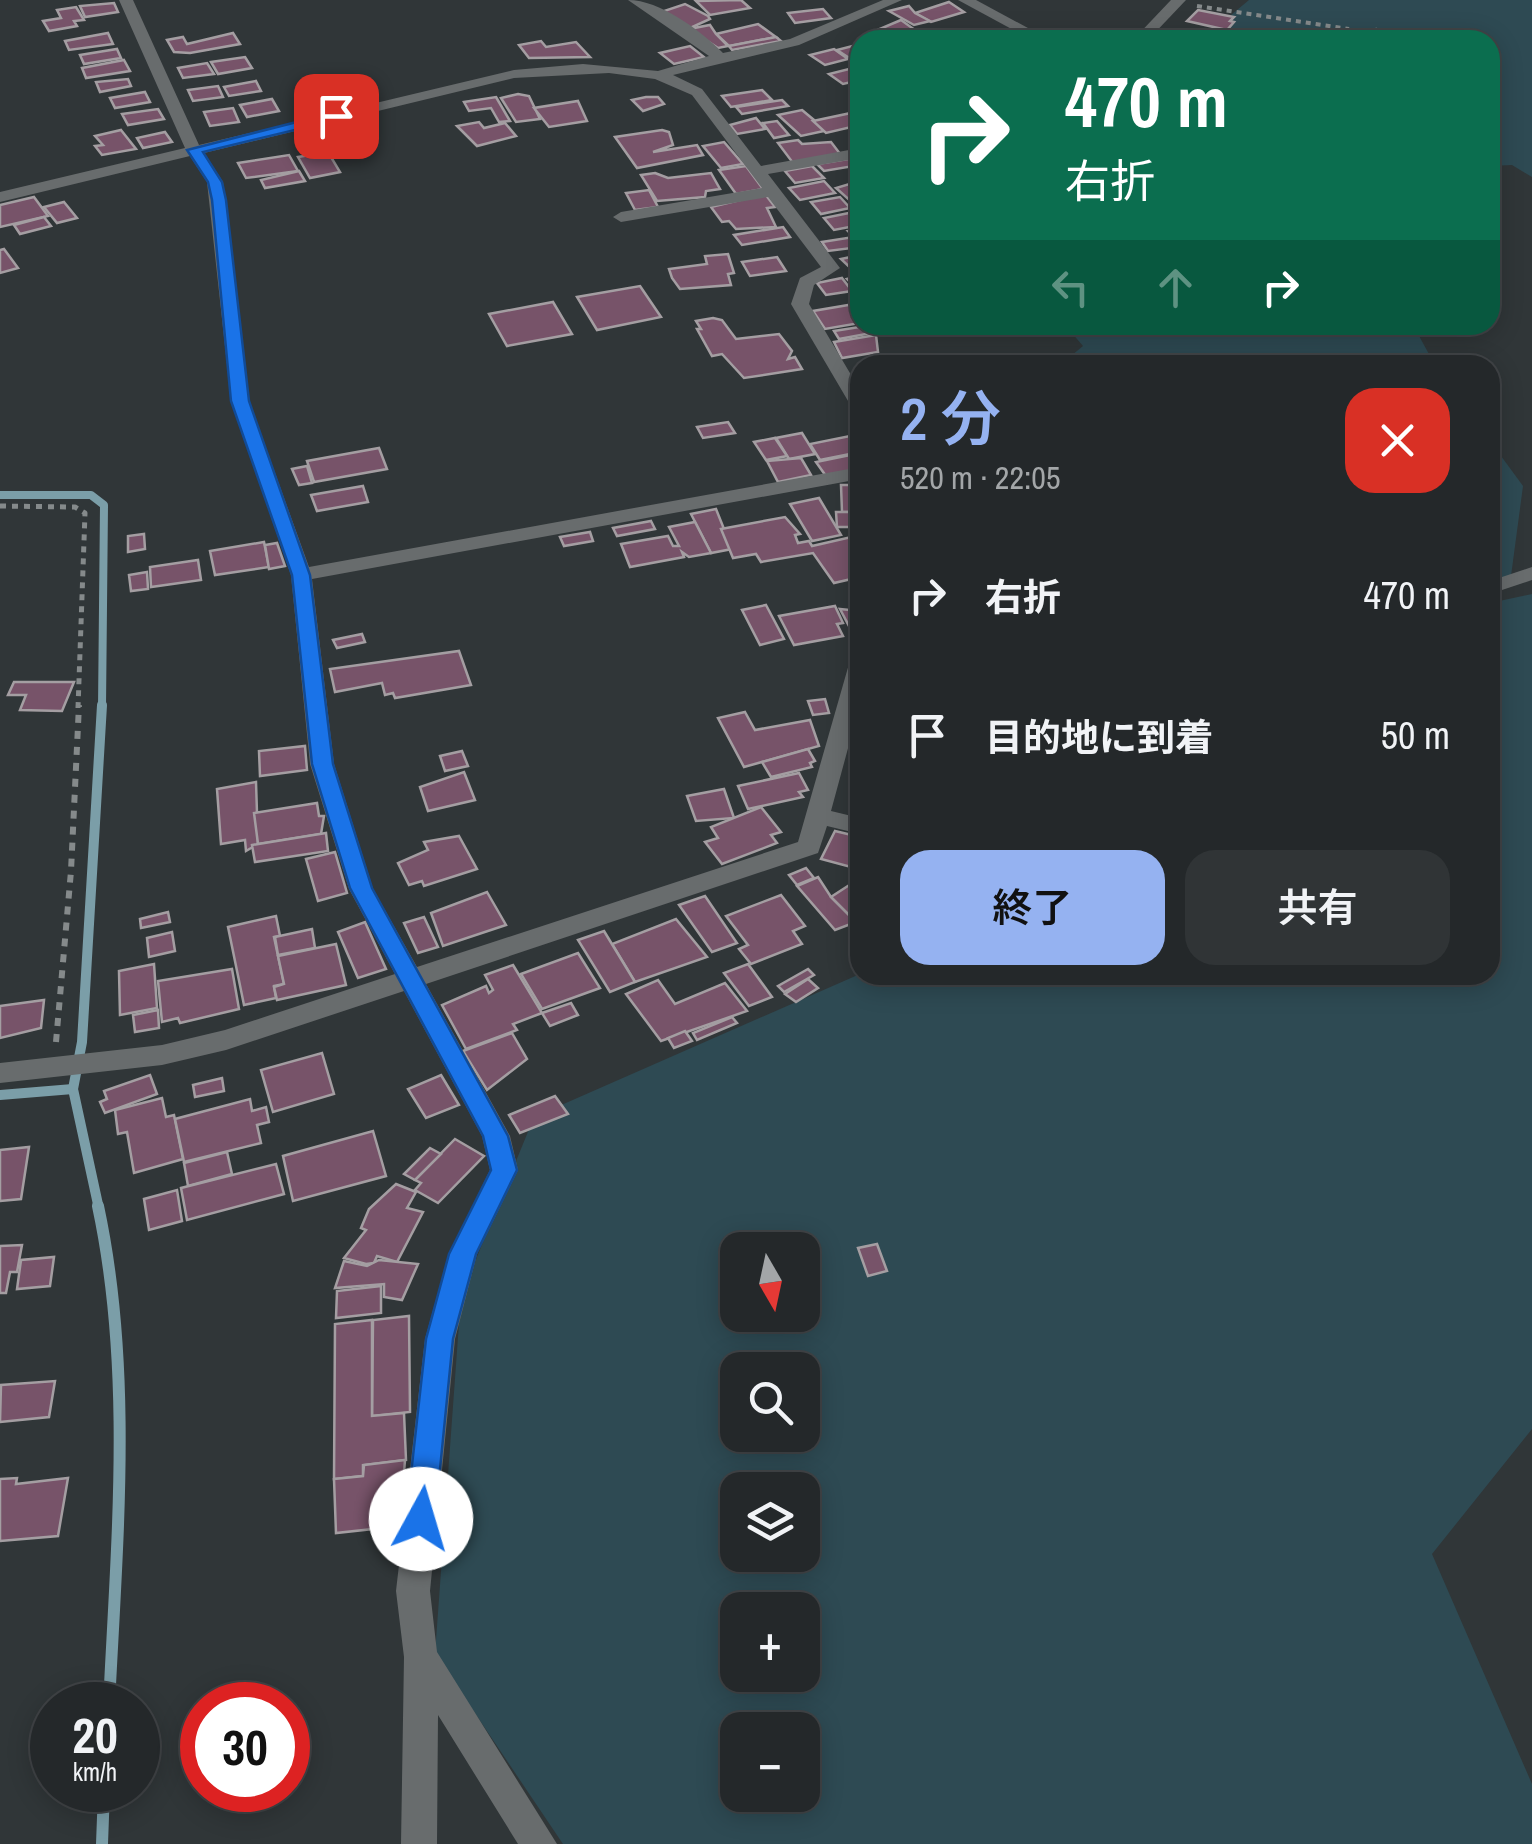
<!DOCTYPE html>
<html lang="ja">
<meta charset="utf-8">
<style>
body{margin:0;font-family:"Archivo Narrow","Noto Sans JP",sans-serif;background:#303436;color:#f1f3f6;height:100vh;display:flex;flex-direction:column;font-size:38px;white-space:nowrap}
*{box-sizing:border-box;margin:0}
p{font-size:32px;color:#a3a6a8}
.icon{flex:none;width:55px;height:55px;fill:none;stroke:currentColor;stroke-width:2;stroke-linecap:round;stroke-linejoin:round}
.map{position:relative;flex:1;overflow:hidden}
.side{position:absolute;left:850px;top:355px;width:650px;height:630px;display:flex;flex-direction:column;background:#24282a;border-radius:30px;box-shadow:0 5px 25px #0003,0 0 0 2px #414447}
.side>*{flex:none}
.guide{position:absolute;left:850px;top:30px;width:650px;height:305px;border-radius:30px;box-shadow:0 5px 25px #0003,0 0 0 2px #414447;background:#0b6e4f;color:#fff;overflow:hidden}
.needle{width:65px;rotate:171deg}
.tools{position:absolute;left:720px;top:1232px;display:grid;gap:20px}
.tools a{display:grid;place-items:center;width:100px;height:100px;border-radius:20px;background:#24282a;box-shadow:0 5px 25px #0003,0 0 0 2px #414447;font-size:50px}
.speed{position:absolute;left:30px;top:1682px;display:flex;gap:20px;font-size:50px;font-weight:700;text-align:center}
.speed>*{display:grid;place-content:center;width:130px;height:130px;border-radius:50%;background:#24282a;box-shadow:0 5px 25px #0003,0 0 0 2px #414447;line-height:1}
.speed small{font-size:25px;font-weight:400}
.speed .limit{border:15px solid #d22;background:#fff;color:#111}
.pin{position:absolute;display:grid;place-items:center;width:85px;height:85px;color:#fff;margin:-42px;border-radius:20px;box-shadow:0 5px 15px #0006}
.me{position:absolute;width:110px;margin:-55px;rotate:6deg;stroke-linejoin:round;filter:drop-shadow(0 0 8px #0008)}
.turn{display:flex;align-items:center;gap:35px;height:210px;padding:0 50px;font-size:45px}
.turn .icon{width:130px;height:130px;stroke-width:2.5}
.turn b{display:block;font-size:70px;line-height:85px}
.lanes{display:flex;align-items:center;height:95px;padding:0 50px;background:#0003;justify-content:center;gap:50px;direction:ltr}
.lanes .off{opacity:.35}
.round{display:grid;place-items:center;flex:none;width:105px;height:105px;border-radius:30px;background:#303436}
.summary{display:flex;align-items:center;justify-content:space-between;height:170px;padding:0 50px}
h1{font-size:60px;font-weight:600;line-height:75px;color:#95b2f1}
.action{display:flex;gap:20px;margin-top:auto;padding:20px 50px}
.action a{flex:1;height:115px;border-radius:30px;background:#95b2f1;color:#111;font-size:40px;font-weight:600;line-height:115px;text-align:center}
.action a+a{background:#303436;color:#f1f3f6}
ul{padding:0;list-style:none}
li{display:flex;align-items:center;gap:30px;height:140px;padding:0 50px}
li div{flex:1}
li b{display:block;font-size:38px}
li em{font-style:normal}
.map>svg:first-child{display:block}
</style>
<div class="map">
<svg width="1532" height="1844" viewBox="0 0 1532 1844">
<rect width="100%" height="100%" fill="#303638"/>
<g fill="#2e4a53" fill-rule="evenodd">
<path d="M1249,0H1532V177L1512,165L1490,166V40H1201Z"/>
<path d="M1065,325H1413L1435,365H1060L1083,346Z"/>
<path d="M1490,441L1523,486L1511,576L1490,579Z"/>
<path d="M1532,594V1429L1432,1554L1532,1784V1844H563L435,1654L461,1296L534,1117L860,974L1490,975V603ZM738,1250H802V1315H738ZM738,1370H802V1435H738ZM738,1490H802V1555H738ZM738,1610H802V1675H738ZM738,1730H802V1795H738Z"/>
</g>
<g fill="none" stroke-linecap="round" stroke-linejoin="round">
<path stroke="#7b9ea8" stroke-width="8" d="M0,495H91L104,505L102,708"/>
<g stroke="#7b9ea8" stroke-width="10">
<path d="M0,1095L73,1089"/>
<path d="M99,1209L73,1089L82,1042L102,705"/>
</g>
<g stroke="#7b9ea8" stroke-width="12">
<path d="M98,1206C133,1370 117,1539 109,1705"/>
<path d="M102,1844L104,1790"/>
</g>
</g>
<g fill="#775369" stroke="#a49ea2" stroke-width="2.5">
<path d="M741,0L750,8L710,15L696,1Z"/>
<path d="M949,2L964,12L931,22L915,13Z"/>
<path d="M114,3L118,12L85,17L80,6Z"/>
<path d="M685,4L708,16L710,19L688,29L661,12Z"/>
<path d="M909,6L915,13L930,21L914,25L889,11Z"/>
<path d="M76,7L84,20L74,21L77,26L49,31L43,21L61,18L57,10Z"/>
<path d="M823,9L831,18L795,23L788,13Z"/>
<path d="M1198,10L1234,17L1230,21L1234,22L1227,30L1187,21Z"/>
<path d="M901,20L915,30L910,31L914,33L889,40L875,31Z"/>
<path d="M758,24L776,37L729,46L716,34Z"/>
<path d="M710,25L716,34L728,46L718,48L689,29Z"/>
<path d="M1376,29L1394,34L1420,36L1419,40L1373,39L1371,31Z"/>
<path d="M108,33L113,44L69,50L65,41Z"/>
<path d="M233,33L240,44L190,53L174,52L167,40L183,37L187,44Z"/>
<path d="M776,37L781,41L732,50L729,46Z"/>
<path d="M541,41L546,47L576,42L590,57L529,58L519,45Z"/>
<path d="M860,44V59L854,61L837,50Z"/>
<path d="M690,46L704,57L674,64L660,53Z"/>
<path d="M117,49L121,58L84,64L80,55Z"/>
<path d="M834,49L848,59L825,65L810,55Z"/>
<path d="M245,57L252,68L218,74L211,62Z"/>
<path d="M124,60L130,71L86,78L82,68Z"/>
<path d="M207,63L214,74L183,78L178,68Z"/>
<path d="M857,67L860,80L843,84L829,74Z"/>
<path d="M128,79L131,86L100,92L96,82Z"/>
<path d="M256,81L261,91L229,96L224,87Z"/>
<path d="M218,86L223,97L193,101L188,90Z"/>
<path d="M762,90L772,100L731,107L722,96Z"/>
<path d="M145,92L150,102L115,108L110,98Z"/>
<path d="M518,94L529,96L540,119L516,122L501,98Z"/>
<path d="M496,97L510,121L499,122L491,108L469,111L464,102Z"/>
<path d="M646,97H658L664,104L643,111L632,100Z"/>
<path d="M272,99L279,111L247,117L240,105Z"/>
<path d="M782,100L788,106L742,114L736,107Z"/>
<path d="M578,101L587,121L549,127L534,108Z"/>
<path d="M233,108L239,122L210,126L204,112Z"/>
<path d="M158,109L164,119L128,125L122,114Z"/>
<path d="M802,110L814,120L824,131L801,136L778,115Z"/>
<path d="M851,113L860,125L826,133L813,121Z"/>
<path d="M756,118L765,129L737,134L730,125Z"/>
<path d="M777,121L789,135L774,138L763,123Z"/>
<path d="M479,122L484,128L505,123L516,136L477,146L457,126Z"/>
<path d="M121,130L136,149L102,155L95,146L103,145L95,136Z"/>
<path d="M662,130L669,132L673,145L653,152L697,145L703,155L637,168L615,137Z"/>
<path d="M165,132L172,142L143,148L137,138Z"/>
<path d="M798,140L802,144L831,142L841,155L793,163L778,143Z"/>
<path d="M724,142L743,164L721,168L703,146Z"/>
<path d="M328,152L340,172L310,178L298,157Z"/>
<path d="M289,155L298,171L246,178L238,163Z"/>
<path d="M854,158L860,165L824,171L817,164Z"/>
<path d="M746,166L763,189L736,194L719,170Z"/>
<path d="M812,166L824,178L795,183L785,171Z"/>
<path d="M299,171L305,181L265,188L261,180Z"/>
<path d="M655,173L668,178L711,173L720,189L706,191L705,197L657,201L641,175Z"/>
<path d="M824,181L835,193L800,200L789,188Z"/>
<path d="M856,182L860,204L855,205L836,188Z"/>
<path d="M649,190L658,207L635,210L626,193Z"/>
<path d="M765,194L775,207L767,208L776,227L736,229L729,221L722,222L711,207Z"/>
<path d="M34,197L48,216L0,227V205Z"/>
<path d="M840,197L850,208L821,214L811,202Z"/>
<path d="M64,202L77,218L57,223L44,207Z"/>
<path d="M854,212L860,225L834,230L824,218Z"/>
<path d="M44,217L51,226L20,234L14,225Z"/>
<path d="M783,227L790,237L742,245L734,235Z"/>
<path d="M860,229V247L828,251L822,242L854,237L848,231Z"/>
<path d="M4,249L18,268L0,273V250Z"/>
<path d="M728,254L734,273L728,274L731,285L680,289L672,278L669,269L707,264L705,256Z"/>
<path d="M860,255V290H858L847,279L859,276L841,259Z"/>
<path d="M777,257L786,271L750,276L742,262Z"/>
<path d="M842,278L852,291L826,295L817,283Z"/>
<path d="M640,286L661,317L597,330L577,297Z"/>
<path d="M553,302L572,334L507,346L489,314Z"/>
<path d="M860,303V323L825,329L813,311Z"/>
<path d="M713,318L722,320L736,339L779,334L792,351L788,359L795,357L802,369L744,378L722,354L712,356L697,329H701L696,321Z"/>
<path d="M872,325L877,332L839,339L834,331Z"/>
<path d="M876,335L878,352L842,358L834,342Z"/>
<path d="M728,422L735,433L703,438L697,427Z"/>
<path d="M802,433L815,454L789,459L776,438Z"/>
<path d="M860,434V452L820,460L810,444Z"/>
<path d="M775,438L787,456L766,460L754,442Z"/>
<path d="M379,448L387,469L314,482L307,461Z"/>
<path d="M860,453V469L826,476L816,462Z"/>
<path d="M801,458L811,475L778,482L767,461Z"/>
<path d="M307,466L312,483L299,485L292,469Z"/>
<path d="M841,485H860V512H842Z"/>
<path d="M363,486L368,502L317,511L311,495Z"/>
<path d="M819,498L841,535L812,541L790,504Z"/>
<path d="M716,509L732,549L711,553L691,514Z"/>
<path d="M836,512H860V527H837Z"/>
<path d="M785,517L800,534L795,535L798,543L809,541L812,546L860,535V577L834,583L813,553L761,562L756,554L733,558L721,529Z"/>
<path d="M651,521L655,529L617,536L613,528Z"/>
<path d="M695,522L711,553L689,557L682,552L684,557L630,567L621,544L668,536L673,546H679L669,527Z"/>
<path d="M590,532L593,541L564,546L560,537Z"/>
<path d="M144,534L145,549L128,552V536Z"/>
<path d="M264,542L269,567L215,575L210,551Z"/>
<path d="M277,543L285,566L269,569L265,545Z"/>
<path d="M198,560L201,580L151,587L150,567Z"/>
<path d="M147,572L148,589L131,591L129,575Z"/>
<path d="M766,605L784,639L760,645L742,610Z"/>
<path d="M835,606L843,623L837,624L843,636L794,645L779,616Z"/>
<path d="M840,609L860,611L855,627L849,626Z"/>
<path d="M362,634L365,642L337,648L333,640Z"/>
<path d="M459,651L471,685L395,698L393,693L385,695L382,683L335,692L330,669Z"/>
<path d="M14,682H74L62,711L20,710L26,695H8Z"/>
<path d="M825,699L829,713L813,715L808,701Z"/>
<path d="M745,712L755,730L810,720L819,746L744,767L718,718Z"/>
<path d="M305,746L307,770L260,776L259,751Z"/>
<path d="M808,749L815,761L810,763L812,767L771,777L762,762Z"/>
<path d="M462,751L468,766L445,771L440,756Z"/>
<path d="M464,772L475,800L428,811L420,787Z"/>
<path d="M799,773L808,790L799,792L803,797L748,809L738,786Z"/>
<path d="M256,782L258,844L246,851L245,840L221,844L217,789Z"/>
<path d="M724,789L734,818L696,821L687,796Z"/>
<path d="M317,803L319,816H324L321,834L258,844L254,813Z"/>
<path d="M761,807L781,832L771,835L777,843L722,864L705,842L718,838L711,827Z"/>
<path d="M835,831L860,837L851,867L821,859Z"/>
<path d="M326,833L328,851L255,862L252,845Z"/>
<path d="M459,836L477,869L424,886L422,881L409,885L398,863L428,850L424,842Z"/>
<path d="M335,852L347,893L318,901L306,859Z"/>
<path d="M806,868L814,878L797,885L789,875Z"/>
<path d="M818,877L831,897L856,922L835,930L797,886Z"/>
<path d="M857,880L860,883V926L831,897Z"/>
<path d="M487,892L506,925L443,946L431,913Z"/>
<path d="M781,895L805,926L793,931L802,944L751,964L739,949L748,945L726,916Z"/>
<path d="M705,896L737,943L712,952L679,905Z"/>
<path d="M168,912L170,922L141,928L140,919Z"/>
<path d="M276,916L280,936L274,937L284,984L274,986L276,998L244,1005L228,927Z"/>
<path d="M424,917L438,947L418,953L404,923Z"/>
<path d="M676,919L707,957L635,982L612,944Z"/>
<path d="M365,922L386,969L358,978L338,932Z"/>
<path d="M312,929L315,948L278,955L275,937Z"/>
<path d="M604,931L635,982L610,992L578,940Z"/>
<path d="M172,932L175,951L149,957L147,938Z"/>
<path d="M336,944L346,985L277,1000L274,987L284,984L278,956Z"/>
<path d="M578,953L600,988L542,1009L521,974Z"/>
<path d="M154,964L157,1008L120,1015L119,971Z"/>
<path d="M748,964L772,997L749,1006L724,973Z"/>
<path d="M513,965L542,1013L513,1024L517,1030L466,1049L442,1005L486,986L489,993L493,990L485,975Z"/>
<path d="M232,969L239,1009L180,1023L178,1018L162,1022L158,981Z"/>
<path d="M808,969L814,975L784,992L778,986Z"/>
<path d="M808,979L818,988L796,1002L785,994Z"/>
<path d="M658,980L675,1004L725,983L747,1011L661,1041L626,994Z"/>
<path d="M44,1000L41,1028L0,1038V1006Z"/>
<path d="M571,1003L578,1015L550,1026L542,1013Z"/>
<path d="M158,1010L159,1028L135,1032L133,1015Z"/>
<path d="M732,1017L737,1023L697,1040L693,1033Z"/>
<path d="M685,1031L692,1041L674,1048L668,1038Z"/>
<path d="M512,1033L527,1059L487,1090L463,1051Z"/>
<path d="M322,1053L334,1094L273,1112L261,1070Z"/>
<path d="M150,1075L157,1094L105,1113L100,1102L107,1099L104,1091Z"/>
<path d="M441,1075L459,1105L426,1118L408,1089Z"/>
<path d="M222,1078L224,1091L195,1097L193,1085Z"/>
<path d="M555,1096L568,1114L520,1133L509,1115Z"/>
<path d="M162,1098L166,1117L174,1115L183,1159L134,1173L127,1132L118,1134L115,1110Z"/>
<path d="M250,1099L252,1111L266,1107L269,1122L257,1125L261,1143L184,1162L175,1119Z"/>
<path d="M373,1131L386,1176L293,1201L283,1156Z"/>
<path d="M455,1139L484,1156L438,1203L415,1190L421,1183L415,1180Z"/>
<path d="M29,1147L21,1199L0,1201V1150Z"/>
<path d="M430,1148L441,1154L415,1180L404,1174Z"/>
<path d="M227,1152L232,1174L188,1186L184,1163Z"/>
<path d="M276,1164L284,1194L187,1220L181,1188Z"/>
<path d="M396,1184L416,1192L407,1208L423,1212L397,1262L377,1256L374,1263L366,1264L344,1258L366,1230L361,1228L369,1209Z"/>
<path d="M177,1190L182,1221L149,1230L144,1199Z"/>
<path d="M877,1244L887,1271L868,1276L858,1248Z"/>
<path d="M22,1245L17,1272H10L6,1293H0V1246Z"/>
<path d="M54,1257L50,1286L17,1289L21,1260Z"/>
<path d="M379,1260L418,1264L402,1300L384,1297V1284L335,1288L344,1261L367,1266Z"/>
<path d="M381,1286V1313L336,1318L337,1291Z"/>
<path d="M409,1316L410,1412L372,1416L373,1320Z"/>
<path d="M372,1320V1416L404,1413L406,1460L363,1465V1476L334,1479L335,1324Z"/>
<path d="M55,1381L49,1417L0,1422L1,1385Z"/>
<path d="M405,1460L400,1526L336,1533L334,1479L363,1476L364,1465Z"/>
<path d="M17,1478L16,1484L68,1478L58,1536L0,1541V1479Z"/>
</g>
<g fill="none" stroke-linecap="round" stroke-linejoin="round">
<path stroke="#858a8b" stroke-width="4" stroke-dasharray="5 5" stroke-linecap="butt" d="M1197,6L1349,29"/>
<path stroke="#858a8b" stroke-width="5" stroke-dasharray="6 6" stroke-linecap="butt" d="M0,506L75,507L85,513L78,708"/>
<path stroke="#858a8b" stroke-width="6" stroke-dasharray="8 8" stroke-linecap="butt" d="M56,1042L71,871L79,705"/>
<g fill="#686c6d" fill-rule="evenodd">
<path d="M119,0H133L199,145L514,70L583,64L658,71L709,56L628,0C660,0 700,30 723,53L790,39L883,0H902L799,45L673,75L702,89L761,166L860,148V158L768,174L840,268L814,285L809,304L860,390V412L851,406L791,304L800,278L821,267L768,197L621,222L613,217L621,212L762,188L692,95L655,79L609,73L514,78L204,153L223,182L249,401L309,567L860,467V479L312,579L334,764L373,889L417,967L798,842L849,664L860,657V704L831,811L860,818V834L827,826L818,853L426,984L510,1136L518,1170L477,1254L455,1339L430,1591L437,1652L557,1844H518L438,1715L437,1844H401L404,1657L396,1591L425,1339L449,1254L490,1170L482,1136L404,991L226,1050L162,1065L0,1083V1063L162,1045L225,1030L395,974L349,889L310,764L291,575L231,401L207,182L190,156L0,202V192L185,148Z"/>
<path d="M958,0H976L1050,40H1032Z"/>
<path d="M1171,0H1186L1148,40H1133Z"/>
<path d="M1532,567V580L1490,594V581Z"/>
</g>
</g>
<path fill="#1a73e8" stroke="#114b97" stroke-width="2.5" d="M336,112L341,119L203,152L222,182L226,200L249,401L310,575L333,764L372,888L508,1136L517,1170L476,1254L453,1339L435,1519L431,1529L421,1533L410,1529L406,1519L426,1339L449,1254L491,1170L483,1136L350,888L312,764L292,575L231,401L212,200L208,182L187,150Z"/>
</svg>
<div class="tools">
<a><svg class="needle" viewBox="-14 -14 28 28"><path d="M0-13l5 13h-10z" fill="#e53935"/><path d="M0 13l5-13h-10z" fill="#a3a6a8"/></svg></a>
<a><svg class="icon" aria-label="search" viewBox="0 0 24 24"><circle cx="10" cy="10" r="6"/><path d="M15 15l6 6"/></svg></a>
<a><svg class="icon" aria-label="layers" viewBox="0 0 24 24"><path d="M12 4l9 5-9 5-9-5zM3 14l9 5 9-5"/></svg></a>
<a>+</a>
<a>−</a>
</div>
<div class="speed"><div>20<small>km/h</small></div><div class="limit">30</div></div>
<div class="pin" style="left:336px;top:116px;background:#d93025"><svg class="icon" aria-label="arrive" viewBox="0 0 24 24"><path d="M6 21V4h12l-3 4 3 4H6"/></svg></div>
<svg class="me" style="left:421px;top:1519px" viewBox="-20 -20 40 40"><circle r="19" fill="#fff"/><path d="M0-13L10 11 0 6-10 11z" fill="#1a73e8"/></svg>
<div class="guide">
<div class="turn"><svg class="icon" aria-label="right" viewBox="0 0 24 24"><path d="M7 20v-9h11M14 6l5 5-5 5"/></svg><div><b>470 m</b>右折</div></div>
<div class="lanes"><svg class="icon off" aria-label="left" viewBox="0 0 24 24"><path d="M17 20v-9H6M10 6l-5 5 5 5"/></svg><svg class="icon off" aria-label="ahead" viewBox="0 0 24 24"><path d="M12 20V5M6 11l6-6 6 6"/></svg><svg class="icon" aria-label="right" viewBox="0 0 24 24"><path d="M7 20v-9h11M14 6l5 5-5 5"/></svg></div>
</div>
<section class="side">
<div class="summary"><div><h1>2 分</h1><p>520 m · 22:05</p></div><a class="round" style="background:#d93025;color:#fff"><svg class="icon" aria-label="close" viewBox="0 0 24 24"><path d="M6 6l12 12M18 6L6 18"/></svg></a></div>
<ul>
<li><svg class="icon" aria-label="right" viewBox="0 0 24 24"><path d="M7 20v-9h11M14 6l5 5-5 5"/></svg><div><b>右折</b></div><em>470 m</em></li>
<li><svg class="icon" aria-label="arrive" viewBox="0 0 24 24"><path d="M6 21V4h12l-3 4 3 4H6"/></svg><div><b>目的地に到着</b></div><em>50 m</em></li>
</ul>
<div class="action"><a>終了</a><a>共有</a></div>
</section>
</div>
